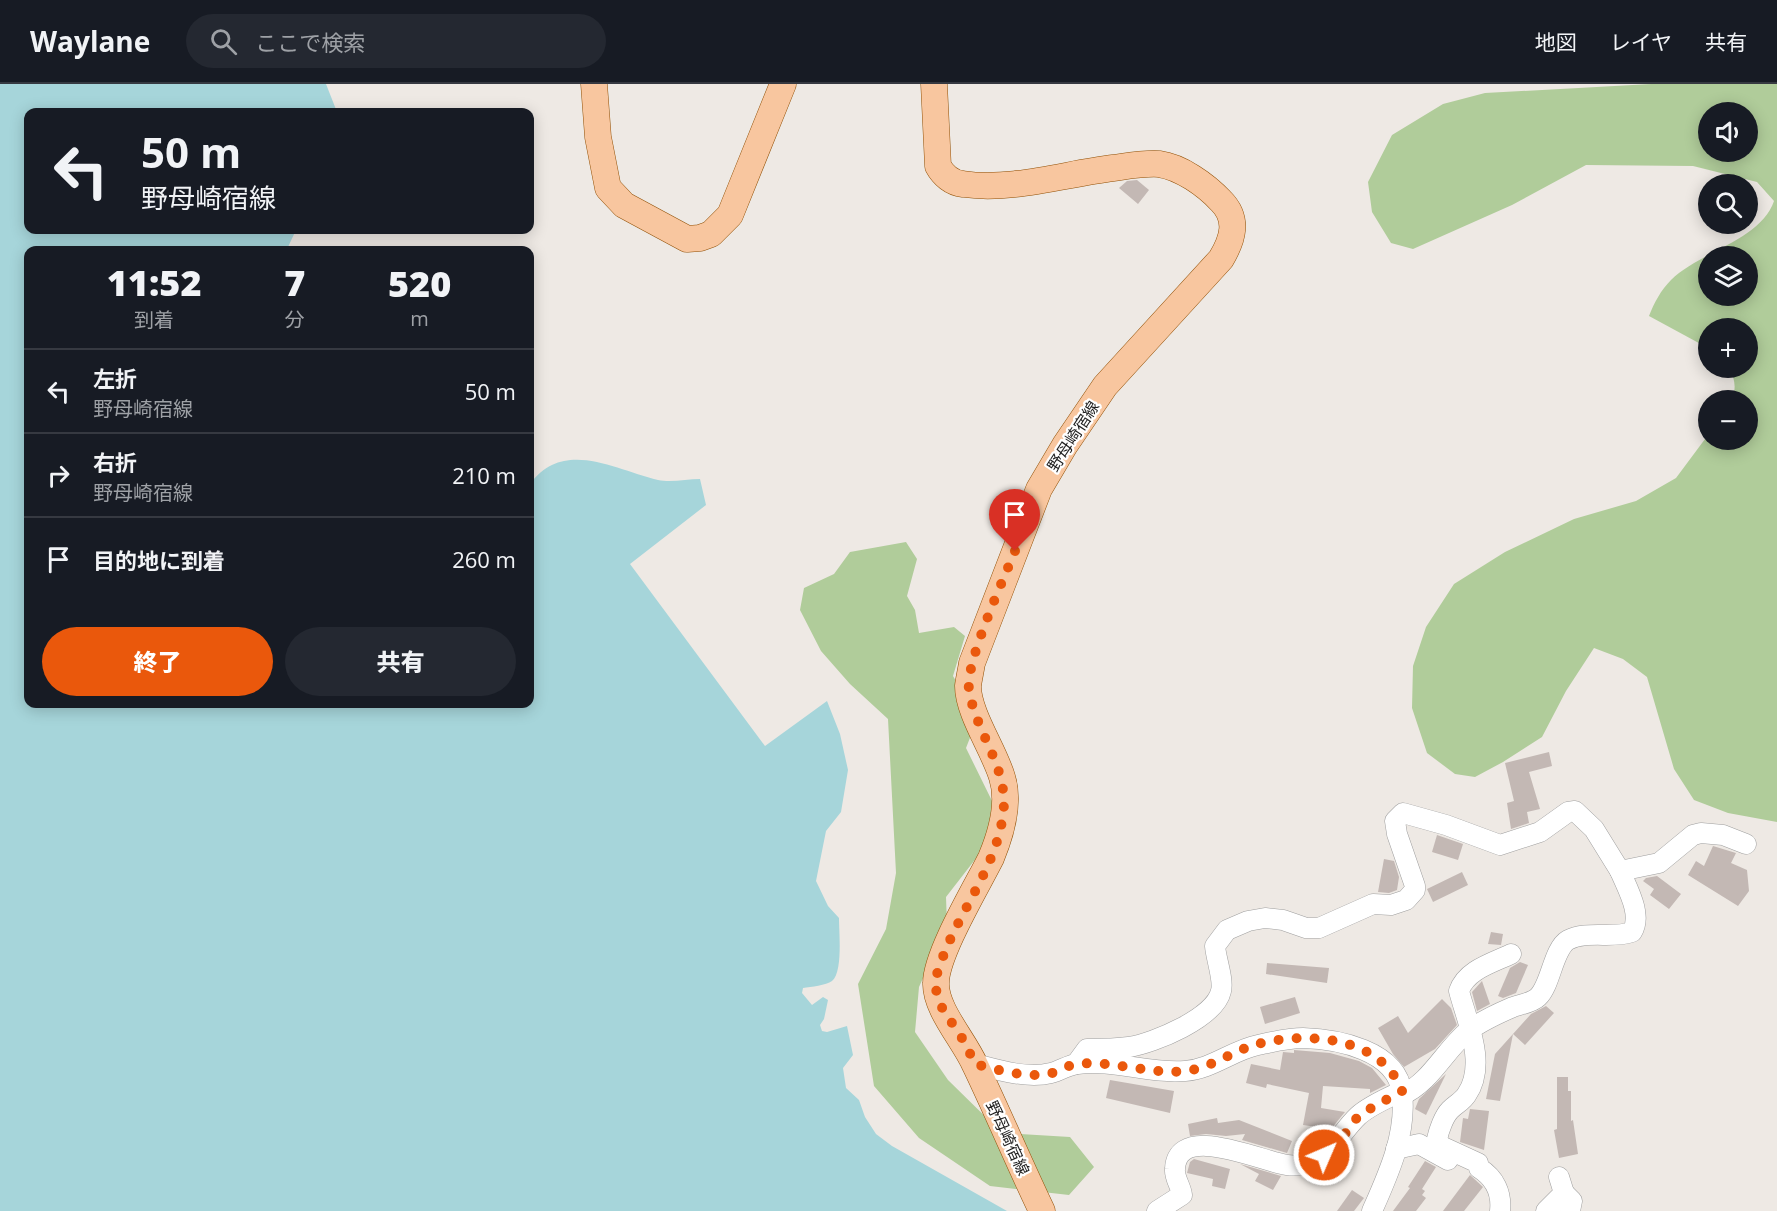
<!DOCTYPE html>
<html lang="ja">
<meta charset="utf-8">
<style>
body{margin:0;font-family:"Open Sans","Noto Sans JP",sans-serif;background:#242831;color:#f1f3f6;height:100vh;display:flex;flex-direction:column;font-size:22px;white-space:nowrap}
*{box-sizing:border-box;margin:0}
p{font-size:20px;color:#9ea1a6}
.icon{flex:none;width:33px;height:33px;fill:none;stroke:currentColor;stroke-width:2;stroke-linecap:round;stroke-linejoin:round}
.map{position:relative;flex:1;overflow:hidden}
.drawer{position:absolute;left:24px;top:162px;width:510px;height:462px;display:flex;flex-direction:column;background:#171b24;border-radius:12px;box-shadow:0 3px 15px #0003}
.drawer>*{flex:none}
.banner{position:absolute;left:24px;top:24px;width:510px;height:126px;border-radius:12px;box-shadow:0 3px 15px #0003;background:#171b24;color:#f1f3f6;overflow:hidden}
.controls{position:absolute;left:1698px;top:18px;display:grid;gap:12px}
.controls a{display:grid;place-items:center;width:60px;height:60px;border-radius:50%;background:#171b24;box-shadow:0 3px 15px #0003;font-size:30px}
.pin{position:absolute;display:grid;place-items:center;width:51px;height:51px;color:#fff;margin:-62px -26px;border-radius:50% 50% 50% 0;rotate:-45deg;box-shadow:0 0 6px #0007}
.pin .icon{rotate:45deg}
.me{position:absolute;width:66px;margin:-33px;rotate:45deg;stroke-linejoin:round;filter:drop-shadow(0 0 4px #0008)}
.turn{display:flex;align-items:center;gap:21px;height:126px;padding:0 18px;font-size:27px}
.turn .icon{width:78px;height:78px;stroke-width:2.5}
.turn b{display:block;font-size:42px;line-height:51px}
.eta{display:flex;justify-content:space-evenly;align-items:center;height:102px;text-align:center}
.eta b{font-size:36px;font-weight:800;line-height:42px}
.action{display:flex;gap:12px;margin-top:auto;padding:12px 18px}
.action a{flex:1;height:69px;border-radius:36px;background:#ea580c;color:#fff;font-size:24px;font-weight:800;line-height:69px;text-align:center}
.action a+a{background:#242831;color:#f1f3f6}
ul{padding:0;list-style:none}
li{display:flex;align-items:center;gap:18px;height:84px;padding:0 18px;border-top:2px solid #363941}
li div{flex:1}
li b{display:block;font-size:22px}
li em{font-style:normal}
header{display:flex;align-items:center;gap:36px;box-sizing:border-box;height:84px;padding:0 30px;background:#171b24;border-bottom:2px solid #363941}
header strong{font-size:28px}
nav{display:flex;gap:33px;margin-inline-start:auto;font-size:21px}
.search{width:420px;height:54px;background:#242831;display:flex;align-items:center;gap:15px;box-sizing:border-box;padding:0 21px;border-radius:33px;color:#9ea1a6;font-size:22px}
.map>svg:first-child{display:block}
</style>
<header>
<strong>Waylane</strong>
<div class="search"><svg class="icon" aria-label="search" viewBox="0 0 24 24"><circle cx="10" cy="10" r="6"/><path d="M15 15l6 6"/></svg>ここで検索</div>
<nav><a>地図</a><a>レイヤ</a><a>共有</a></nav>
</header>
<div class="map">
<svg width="1777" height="1127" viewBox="0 0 1777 1127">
<rect width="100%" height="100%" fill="#eee9e4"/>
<g fill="#b0cc9a" fill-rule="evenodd">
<path d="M1651,0H1777V738L1728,729L1694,716L1674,685L1647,593L1623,575L1594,564L1566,607L1542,653L1503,678L1475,693L1455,690L1427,669L1412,624L1413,582L1426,543L1454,500L1505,468L1574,435L1636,417L1676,394L1708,351V356H1748V316H1731C1737,306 1735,294 1729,284H1748V244H1708V264L1649,232C1654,219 1661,206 1671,196C1699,168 1761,156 1774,117L1757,98L1693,82L1586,81L1512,121L1413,165L1391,159L1372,128L1368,98L1392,51L1443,20L1485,9ZM1708,28H1748V68H1708ZM1708,172H1748V212H1708Z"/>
<path d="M906,458L917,475L907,512L915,526L919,549L954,543L965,552L953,592L967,616L973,646L966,664L994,721L984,764L946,813L947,841L919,903L915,948L948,996L1002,1049L1070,1053L1094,1083L1069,1111L990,1102L919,1054L874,1002L858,900L886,845L896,789L888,635L850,600L821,567L800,526L804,504L834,490L850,468Z"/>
</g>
<path fill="#a6d5da" d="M0,0H326L337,28H28V146H296L288,163L281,166H28V620H530V400C564,354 615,386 658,396C671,399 687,395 700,395L706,421L630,480L765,662L827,617L840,650L848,686L841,728L826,747L816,797L828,822L839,834C839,849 843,888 832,897C826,901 811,903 803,904L802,909L812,921L823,913L828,916L824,935L820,941L822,947L827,948L847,942L853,971L843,984L846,1004L859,1016L865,1033L876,1050L892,1062L1007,1127H0Z"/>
<g fill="#c3b8b4">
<path d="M1137,96L1149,106L1138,120L1119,104L1127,97Z"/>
<path d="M1549,668L1552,682L1529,688L1540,725L1527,728L1529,739L1511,745L1507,719L1514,717L1505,679Z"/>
<path d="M1437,751L1463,760L1458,776L1432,768Z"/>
<path d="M1713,762L1736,769L1731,779L1747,786L1749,807L1738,822L1688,791L1696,777L1704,782Z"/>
<path d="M1384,775L1394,777L1399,793L1397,806L1389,809L1378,808Z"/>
<path d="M1462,788L1468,801L1433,818L1427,805Z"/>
<path d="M1657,792L1681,810L1669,825L1650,811L1654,805L1643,797L1646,794Z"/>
<path d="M1491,848L1503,850L1501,861L1488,860Z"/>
<path d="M1520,878L1528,881L1516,909L1503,914L1498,912L1510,884Z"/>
<path d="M1267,879L1329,884L1327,899L1266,890Z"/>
<path d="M1482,897L1490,920L1477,927L1472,908Z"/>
<path d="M1295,913L1300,929L1265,940L1260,923Z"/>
<path d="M1442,915L1451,924L1457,941L1435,965L1404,983L1393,970L1378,944L1398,932L1408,949Z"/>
<path d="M1546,922L1554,929L1525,961L1513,950L1500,1017L1486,1015L1495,970L1531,930Z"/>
<path d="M1294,966L1330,969L1359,977L1372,984L1386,1001L1370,1009V1005L1323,1002L1321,1024L1345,1028L1331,1045L1303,1041L1309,1009L1267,1000L1266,1004L1246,999L1251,980L1280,986L1283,968L1294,969Z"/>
<path d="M1446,990L1426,1031L1415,1025L1419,1015Z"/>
<path d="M1557,993H1568V1007H1571V1037L1573,1036L1578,1070L1559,1074L1554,1046L1557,1045Z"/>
<path d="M1110,996L1174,1007L1170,1029L1106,1014Z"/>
<path d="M1470,1025L1489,1027L1484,1066L1460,1058L1463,1034L1468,1035Z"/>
<path d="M1217,1034L1218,1039L1239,1036L1292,1057L1287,1069L1242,1056L1245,1050L1226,1052L1206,1050L1190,1052L1188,1040Z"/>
<path d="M1194,1075L1230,1085L1225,1105L1212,1102L1213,1095L1187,1089L1190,1078Z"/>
<path d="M1425,1077L1436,1083L1422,1105L1425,1107L1422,1111L1426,1114L1416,1127H1393L1410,1104L1408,1103Z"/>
<path d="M1240,1080L1281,1092L1273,1106L1255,1097L1259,1090Z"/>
<path d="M1470,1091L1483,1103L1464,1127H1443Z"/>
<path d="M1352,1106L1364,1114L1354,1127H1337Z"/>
</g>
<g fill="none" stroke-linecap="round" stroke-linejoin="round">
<g stroke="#9f9f9f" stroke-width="21">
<g id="minor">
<path d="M975,980C998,986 1028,995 1051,989C1060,987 1068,981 1077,980C1113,975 1149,990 1185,987C1212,985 1233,966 1258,961C1272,958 1288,954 1303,954C1337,955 1397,966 1402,1009C1407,1050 1388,1091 1372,1127"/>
<path d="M1076,980L1087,965C1101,965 1115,965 1129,963C1154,959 1215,934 1221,907C1224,896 1216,875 1215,862L1227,846L1248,837L1265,834L1283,836L1306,844H1319L1373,820L1391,821L1406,816L1415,806V802L1397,750L1395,737L1403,729L1446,741L1500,761L1540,748L1568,728L1575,727L1594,745L1620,787L1659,779L1693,751L1701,749L1723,751L1746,760"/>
<path d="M1402,1011C1430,999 1445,966 1468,947C1480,938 1499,929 1513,923C1521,920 1532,919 1538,913C1551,901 1553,865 1568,856C1587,846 1613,855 1632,848C1643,831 1627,804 1620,787"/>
<path d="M1396,1065L1419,1060L1448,1076"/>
<path d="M1564,1109L1572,1117L1570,1127"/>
<path d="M1157,1127L1182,1111C1181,1102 1174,1094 1175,1085C1177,1037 1263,1078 1287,1081C1294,1082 1303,1081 1310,1079C1333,1069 1341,1048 1358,1032C1370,1021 1388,1014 1402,1007"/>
<path d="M1500,1127C1502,1109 1495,1094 1479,1084L1478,1079L1441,1062L1437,1055C1439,1046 1444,1032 1450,1026C1456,1020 1463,1017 1467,1010C1487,980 1467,938 1459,907C1466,886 1492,879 1511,870"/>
<path d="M1546,1127L1564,1109L1559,1093"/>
</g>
</g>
<g stroke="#915006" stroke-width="27">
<g id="major">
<path d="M594,0L598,53L608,104L624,121L687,155L700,154L711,150L730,131L783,0"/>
<path d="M934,0L938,82C943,91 952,99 963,100C1012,107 1064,90 1113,84C1128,82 1144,79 1159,80C1181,83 1206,101 1221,117C1239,135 1233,155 1221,175L1105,302L1065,361L1039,405L972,579C971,586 969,594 968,602C968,629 994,666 1002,693C1010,718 1001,750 991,774C977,802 936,870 936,899C935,925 964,956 975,981C998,1029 1019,1079 1042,1127"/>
</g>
</g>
<use href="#minor" stroke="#fff" stroke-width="20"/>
<use href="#major" stroke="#f8c69f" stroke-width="26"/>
</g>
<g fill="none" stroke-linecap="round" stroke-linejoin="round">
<path stroke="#ea580c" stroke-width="10" stroke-dasharray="0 18" d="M1015,467C1004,494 965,580 969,605C975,649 1010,684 1003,731C997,776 969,815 950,856C945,869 936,885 936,899C935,921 950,934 960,951C966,960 970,970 975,980C998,986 1028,995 1052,989C1060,987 1068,981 1077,980C1113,976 1150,991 1186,987C1211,984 1231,968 1254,961C1303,947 1381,951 1402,1007L1359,1031L1339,1058L1324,1071"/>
</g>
<g text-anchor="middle" stroke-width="4.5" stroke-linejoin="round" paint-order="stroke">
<g font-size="16" fill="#1e1e1e" stroke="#fff">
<text transform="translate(1073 352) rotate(-57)" y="6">野母崎宿線</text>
<text transform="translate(1008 1054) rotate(65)" y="6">野母崎宿線</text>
</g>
</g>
</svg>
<div class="controls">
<a><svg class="icon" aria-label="sound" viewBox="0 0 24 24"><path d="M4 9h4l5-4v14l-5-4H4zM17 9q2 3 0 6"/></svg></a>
<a><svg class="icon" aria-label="search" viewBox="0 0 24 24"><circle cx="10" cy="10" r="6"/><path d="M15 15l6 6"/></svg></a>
<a><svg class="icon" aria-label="layers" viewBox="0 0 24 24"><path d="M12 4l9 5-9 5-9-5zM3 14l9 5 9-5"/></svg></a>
<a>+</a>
<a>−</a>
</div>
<div class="pin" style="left:1015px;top:467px;background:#d93025"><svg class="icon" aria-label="arrive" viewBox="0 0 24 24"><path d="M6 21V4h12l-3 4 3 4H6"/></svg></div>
<svg class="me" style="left:1324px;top:1071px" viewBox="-20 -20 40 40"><circle r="17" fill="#ea580c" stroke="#fff" stroke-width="3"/><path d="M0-11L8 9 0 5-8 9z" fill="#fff"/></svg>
<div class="banner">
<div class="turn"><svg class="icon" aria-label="left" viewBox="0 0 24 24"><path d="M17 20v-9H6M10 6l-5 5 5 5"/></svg><div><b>50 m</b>野母崎宿線</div></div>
</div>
<section class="drawer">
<div class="eta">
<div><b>11:52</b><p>到着</p></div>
<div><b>7</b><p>分</p></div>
<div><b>520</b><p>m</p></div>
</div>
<ul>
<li><svg class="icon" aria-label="left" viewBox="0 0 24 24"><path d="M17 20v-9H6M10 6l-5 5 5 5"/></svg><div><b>左折</b><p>野母崎宿線</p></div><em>50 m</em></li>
<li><svg class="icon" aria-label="right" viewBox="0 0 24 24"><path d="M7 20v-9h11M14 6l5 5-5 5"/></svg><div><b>右折</b><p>野母崎宿線</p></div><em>210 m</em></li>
<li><svg class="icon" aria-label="arrive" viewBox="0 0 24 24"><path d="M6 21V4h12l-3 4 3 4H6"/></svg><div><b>目的地に到着</b></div><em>260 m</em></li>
</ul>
<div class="action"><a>終了</a><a>共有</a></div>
</section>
</div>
